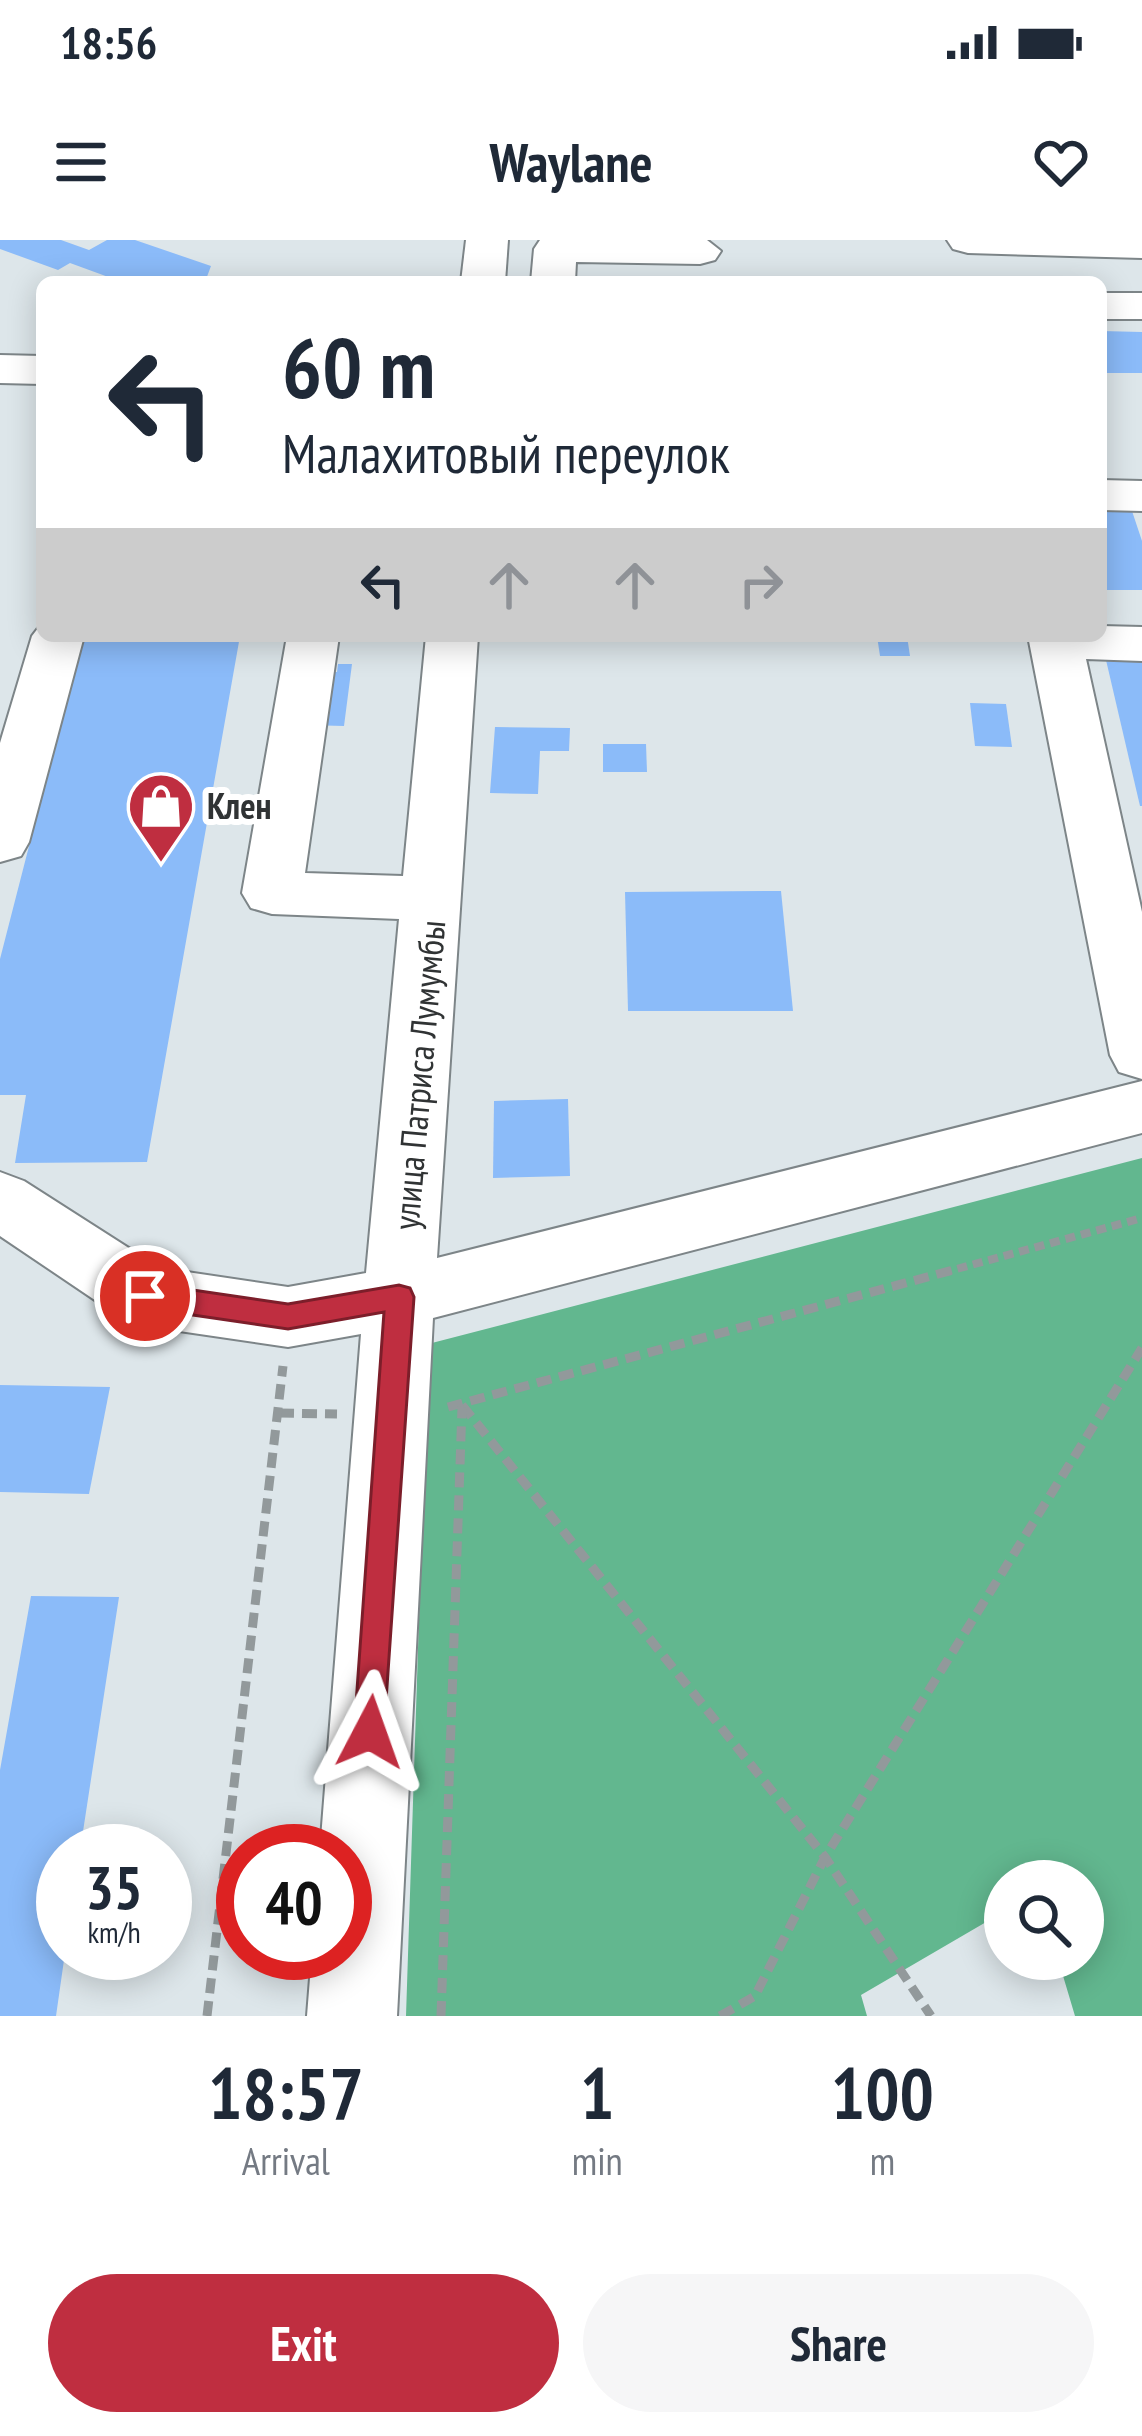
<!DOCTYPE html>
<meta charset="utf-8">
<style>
body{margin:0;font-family:"PT Sans Narrow",sans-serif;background:#f6f6f7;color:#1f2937;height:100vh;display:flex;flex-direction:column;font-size:45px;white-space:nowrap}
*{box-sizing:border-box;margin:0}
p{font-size:39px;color:#747a83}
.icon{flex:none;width:66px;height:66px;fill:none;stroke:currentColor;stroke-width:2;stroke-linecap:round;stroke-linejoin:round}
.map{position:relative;height:1776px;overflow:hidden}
.side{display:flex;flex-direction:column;background:#fff;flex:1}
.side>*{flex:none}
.hud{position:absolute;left:36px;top:36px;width:1071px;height:366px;border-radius:18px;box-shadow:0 6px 30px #0003;background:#fff;color:#1f2937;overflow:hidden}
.tools{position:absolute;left:984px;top:1620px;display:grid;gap:24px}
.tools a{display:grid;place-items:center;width:120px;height:120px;border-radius:50%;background:#fff;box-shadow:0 6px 30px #0003;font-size:60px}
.speed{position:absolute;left:36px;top:1584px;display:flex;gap:24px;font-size:60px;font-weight:700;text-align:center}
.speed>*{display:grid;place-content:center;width:156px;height:156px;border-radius:50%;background:#fff;box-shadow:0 6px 30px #0003;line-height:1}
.speed small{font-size:30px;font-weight:400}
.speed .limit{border:18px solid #d22;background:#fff;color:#111}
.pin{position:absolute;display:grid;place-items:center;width:102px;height:102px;color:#fff;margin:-51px;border:6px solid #fff;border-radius:50%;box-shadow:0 3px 12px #0007}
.me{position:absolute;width:132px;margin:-66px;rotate:4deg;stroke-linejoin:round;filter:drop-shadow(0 0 9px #0008)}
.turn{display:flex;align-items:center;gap:42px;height:252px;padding:0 48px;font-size:54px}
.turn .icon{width:156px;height:156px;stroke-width:2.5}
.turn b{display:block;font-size:84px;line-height:102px}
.lanes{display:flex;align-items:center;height:114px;padding:0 48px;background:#0003;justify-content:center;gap:60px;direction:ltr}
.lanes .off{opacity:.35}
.eta{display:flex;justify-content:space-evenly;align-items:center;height:204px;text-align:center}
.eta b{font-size:72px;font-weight:700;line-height:84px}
.action{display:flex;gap:24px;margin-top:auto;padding:24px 48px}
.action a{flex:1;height:138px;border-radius:72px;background:#bf2e40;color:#fff;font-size:48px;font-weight:700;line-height:138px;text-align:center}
.action a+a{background:#f6f6f7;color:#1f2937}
.status{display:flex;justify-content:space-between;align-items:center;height:84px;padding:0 60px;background:#fff;direction:ltr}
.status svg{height:33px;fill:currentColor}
header{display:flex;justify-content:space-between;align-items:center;height:156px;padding:0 48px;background:#fff;font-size:54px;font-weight:700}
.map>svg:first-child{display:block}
</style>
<div class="status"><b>18:56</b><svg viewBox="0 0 49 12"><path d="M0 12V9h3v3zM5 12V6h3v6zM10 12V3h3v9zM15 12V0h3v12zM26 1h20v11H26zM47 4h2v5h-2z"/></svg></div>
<header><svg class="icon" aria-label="menu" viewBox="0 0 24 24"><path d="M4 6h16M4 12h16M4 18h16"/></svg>Waylane<svg class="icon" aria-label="heart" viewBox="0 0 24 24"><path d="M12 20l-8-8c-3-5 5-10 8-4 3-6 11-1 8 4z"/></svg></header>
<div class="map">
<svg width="1142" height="1776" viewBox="0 0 1142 1776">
<rect width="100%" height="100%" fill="#dde6ea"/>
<path fill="#62b78f" d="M1142,918V1776H1075L1058,1719H1083V1641H1005V1671L861,1755L867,1776H406L428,1104Z"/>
<g fill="#8bbbf9">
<path d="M0,0H61L89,10L107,0H135L211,26L205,42H122L70,23L58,30L0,9Z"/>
<path d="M1101,91L1142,92V133H1101Z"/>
<path d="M1101,268H1131L1142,301V350H1101Z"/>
<path d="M83,396H240L147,922L15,923L26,855H0V719Z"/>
<path d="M877,396H907L910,416H880Z"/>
<path d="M1106,420H1142V566H1140Z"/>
<path d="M338,424H352L344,486L306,485L314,432H337Z"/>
<path d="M970,463L1006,464L1012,507L975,506Z"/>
<path d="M495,487L570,488L569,511H540L538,554L490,553Z"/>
<path d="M603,504H646L647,532H603Z"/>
<path d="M781,651L793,771H628L625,652Z"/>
<path d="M568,859L570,936L493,938L494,861Z"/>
<path d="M0,1145L110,1147L89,1254L0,1252Z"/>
<path d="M31,1356L119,1357L80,1611H63L65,1713L56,1776H0V1530Z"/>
</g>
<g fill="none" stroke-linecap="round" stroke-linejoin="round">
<g stroke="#7d8588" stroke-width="4">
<g id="minor">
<path d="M466,0H508L505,42H461Z"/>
<path d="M540,0H707L721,11L715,20L700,24L576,22L575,42H531L534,9Z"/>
<path d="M947,0H1142V18L968,13L953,9Z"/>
<rect x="1101" y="53" width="41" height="26"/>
<path d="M0,115L42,116V144L0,143Z"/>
<path d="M1101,240L1142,241V271L1101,270Z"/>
<path d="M42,383V396H84L29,602L21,616L0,622V503L32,396Z"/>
<path d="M1101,386L1142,387V421L1086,419L1142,672V839L1119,832L1110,815L1028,396H1101Z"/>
<path d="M287,396H339L305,633L403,636L426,396H478L437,1018L1142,841V893L433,1078L397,1776H307L312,1713H345V1611H320L361,1094L288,1107L145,1086L120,1077L0,996V932L24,941L160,1028L288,1047L366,1033L399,679L272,674L251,668L242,653Z"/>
</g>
</g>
<path stroke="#92999b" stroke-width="8" stroke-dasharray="10 6" stroke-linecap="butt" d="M942,1033L1142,978"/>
<g stroke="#92999b" stroke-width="9" stroke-dasharray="15 8" stroke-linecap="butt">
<path d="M462,1165L825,1617L931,1776"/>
<path d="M448,1167L953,1030"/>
<path d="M279,1173L337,1174"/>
<path d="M207,1776L283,1126"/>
<path d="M441,1776L462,1167"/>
<path d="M720,1776L755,1756L825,1617L1142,1108"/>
</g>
<use href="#minor" fill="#fff" fill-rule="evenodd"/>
</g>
<path fill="#bf2e40" stroke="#7c1e2a" stroke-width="3" d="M145,1043L288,1064L399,1045L410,1048L414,1057L383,1504L370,1509L358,1504L354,1492L384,1072L288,1089L145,1068L131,1056Z"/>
<defs>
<g id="shop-pin" transform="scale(3.45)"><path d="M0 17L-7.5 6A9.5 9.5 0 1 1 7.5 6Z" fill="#bf2e40" stroke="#fff"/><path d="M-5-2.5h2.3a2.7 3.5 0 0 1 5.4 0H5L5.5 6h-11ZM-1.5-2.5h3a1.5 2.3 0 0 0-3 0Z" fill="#fff"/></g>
</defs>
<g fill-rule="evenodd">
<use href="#shop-pin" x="161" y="566"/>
</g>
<g text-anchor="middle" stroke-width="12" stroke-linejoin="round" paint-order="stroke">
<g font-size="36" font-weight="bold" fill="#303334" stroke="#fff" text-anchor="start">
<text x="207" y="579">Клен</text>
</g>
<g font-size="36" fill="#303334" stroke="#fff">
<text transform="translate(419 835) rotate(-85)" y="13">улица Патриса Лумумбы</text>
</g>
</g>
</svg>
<div class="tools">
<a><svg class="icon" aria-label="search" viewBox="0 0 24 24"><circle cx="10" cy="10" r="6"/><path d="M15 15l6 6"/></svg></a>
</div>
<div class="speed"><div>35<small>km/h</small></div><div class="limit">40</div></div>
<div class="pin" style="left:145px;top:1056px;background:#d93025"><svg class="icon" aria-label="arrive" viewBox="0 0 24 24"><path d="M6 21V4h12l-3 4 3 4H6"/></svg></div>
<svg class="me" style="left:370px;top:1492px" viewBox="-20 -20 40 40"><path d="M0-17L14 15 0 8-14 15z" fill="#bf2e40" stroke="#fff" stroke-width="4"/></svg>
<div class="hud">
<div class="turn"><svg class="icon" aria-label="left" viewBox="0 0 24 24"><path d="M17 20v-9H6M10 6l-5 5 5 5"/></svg><div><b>60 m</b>Малахитовый переулок</div></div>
<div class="lanes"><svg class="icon" aria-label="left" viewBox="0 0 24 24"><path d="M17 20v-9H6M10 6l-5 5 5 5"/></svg><svg class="icon off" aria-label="ahead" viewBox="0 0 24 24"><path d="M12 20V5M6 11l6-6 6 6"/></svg><svg class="icon off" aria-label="ahead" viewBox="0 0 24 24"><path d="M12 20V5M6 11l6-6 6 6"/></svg><svg class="icon off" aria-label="right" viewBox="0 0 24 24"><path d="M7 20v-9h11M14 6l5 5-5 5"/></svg></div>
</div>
</div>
<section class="side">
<div class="eta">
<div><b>18:57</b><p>Arrival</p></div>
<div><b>1</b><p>min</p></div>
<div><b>100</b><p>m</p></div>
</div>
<div class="action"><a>Exit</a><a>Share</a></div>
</section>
